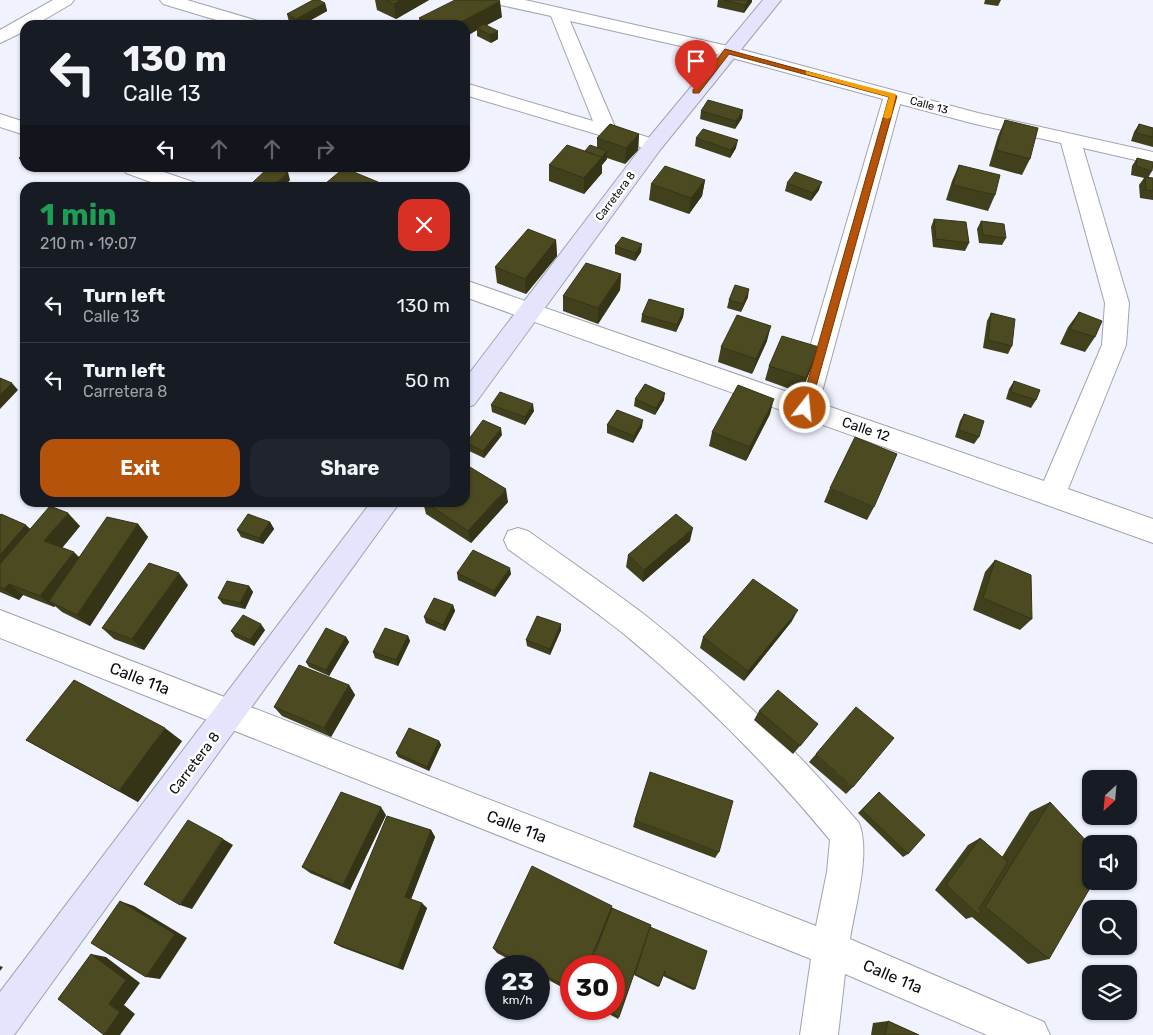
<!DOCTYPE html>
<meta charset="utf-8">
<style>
body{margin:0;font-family:Rubik,sans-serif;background:#20242c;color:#f1f3f6;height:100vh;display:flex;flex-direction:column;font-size:19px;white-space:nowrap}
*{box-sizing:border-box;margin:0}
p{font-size:16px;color:#9ea1a6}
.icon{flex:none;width:28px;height:28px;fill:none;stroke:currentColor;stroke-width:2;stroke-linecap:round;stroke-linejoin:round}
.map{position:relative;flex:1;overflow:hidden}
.panel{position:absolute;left:20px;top:182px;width:450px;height:325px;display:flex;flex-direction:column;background:#171b24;border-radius:15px;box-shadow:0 1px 4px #0004}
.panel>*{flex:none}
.guide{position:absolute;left:20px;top:20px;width:450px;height:152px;border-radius:15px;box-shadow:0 1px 4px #0004;background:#171b24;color:#f1f3f6;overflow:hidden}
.needle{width:32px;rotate:206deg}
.controls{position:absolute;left:1082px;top:770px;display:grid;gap:10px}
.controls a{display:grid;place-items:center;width:55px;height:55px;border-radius:10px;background:#171b24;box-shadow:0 1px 4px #0004;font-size:25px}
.speed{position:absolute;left:485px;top:955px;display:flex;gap:10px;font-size:25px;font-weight:700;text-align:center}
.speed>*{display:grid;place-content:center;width:65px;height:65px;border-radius:50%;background:#171b24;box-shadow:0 1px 4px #0004;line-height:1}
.speed small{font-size:12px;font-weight:400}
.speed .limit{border:8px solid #d22;background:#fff;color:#111}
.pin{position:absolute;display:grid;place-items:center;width:42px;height:42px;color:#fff;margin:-51px -21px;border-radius:50% 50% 50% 0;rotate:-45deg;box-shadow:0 0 5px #0007}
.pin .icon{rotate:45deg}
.me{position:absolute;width:55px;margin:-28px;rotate:16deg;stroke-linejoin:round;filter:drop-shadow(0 0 4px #0008)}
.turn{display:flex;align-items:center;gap:18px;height:105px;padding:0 20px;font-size:22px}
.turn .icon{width:65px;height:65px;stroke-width:2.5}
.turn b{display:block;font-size:35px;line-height:42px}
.lanes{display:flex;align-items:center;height:48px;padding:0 20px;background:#0003;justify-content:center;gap:25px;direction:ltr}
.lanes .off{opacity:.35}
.round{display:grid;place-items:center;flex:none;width:52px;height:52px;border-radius:15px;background:#20242c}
.summary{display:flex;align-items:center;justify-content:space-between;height:85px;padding:0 20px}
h1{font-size:30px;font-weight:700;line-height:38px;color:#1e9e55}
.action{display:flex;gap:10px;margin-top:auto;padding:10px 20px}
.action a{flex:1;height:58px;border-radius:15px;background:#b45309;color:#fff;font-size:20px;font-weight:700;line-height:58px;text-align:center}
.action a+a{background:#20242c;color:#f1f3f6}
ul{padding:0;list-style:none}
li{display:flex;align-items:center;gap:15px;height:75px;padding:0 20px;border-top:1px solid #363941}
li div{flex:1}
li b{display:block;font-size:19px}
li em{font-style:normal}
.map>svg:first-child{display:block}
</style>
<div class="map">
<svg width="1153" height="1035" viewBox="0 0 1153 1035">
<rect width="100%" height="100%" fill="#f0f2fe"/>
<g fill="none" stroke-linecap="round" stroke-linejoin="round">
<g stroke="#a1a3b1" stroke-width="2">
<g id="street">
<path d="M53,0H74L71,4L35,25H25V31L0,43V30Z"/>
<path d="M160,0H187L258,21L261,25H233L163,4Z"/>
<path d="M493,0H525L728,46L978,113L1153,152V164L1083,148L1129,303L1126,345L1068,489L1153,519V543L465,297V280L796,395L883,99L725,56L570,21L615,127L660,141L663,145L660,149L653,151L465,95V83L593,121L551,16L496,4ZM900,104L975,124L1061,143L1105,303L1102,345L1044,481L819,403Z"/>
<path d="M0,114L25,122V135L0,127Z"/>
<path d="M123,168H152L196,183L199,188H167L126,173Z"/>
<path d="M518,528L528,531C567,559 607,586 645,615C723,677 794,747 859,823C871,853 855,907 850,939L1044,1022L1050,1035H987L845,974L838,1035H800L811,959L0,638V610L816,926L827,872L830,840C768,765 699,696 624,634C586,604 547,577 508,549L504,540L508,531Z"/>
</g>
</g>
<g stroke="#a1a3b1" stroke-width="2">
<g id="secondary">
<path d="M763,0H781L660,150L474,405L465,408V379L646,141Z"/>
<path d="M371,502H400L14,1035H0V992Z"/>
</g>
</g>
<use href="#street" fill="#fff" fill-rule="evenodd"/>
<use href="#secondary" fill="#e4e5fd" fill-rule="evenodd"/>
</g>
<g fill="#41401c">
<path d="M375,0H429L396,19L377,10Z"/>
<path d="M718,0H752L744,13L717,7Z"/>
<path d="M985,0H1001L998,6L984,4Z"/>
<path d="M325,3L327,11L302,25H294L289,22L287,14Z"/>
<path d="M502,17L487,25L498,39L491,43L477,36V30L465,37V25H420L419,18Z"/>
<path d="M701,111L742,118L735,129L700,119Z"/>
<path d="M1005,120L1030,159L1022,175L989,166L998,136Z"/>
<path d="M1139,124L1153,128V147L1131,141L1134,132Z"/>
<path d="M639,134L638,150L625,164L607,158V159L602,165V173L584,194L549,181V165L585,151L597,148V138Z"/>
<path d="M696,138L736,148L730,158L695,146Z"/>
<path d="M25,154V167L19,158Z"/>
<path d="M1137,158L1152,171L1148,178H1153V200L1140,198L1139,185L1144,178L1131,175L1132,166Z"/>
<path d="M959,165L995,195L988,211L946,200L952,181Z"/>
<path d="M27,168H46L40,172Z"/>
<path d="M290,180L282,188H253L252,183Z"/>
<path d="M705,180L702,196L689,214L649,200L651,184Z"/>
<path d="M787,183L819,190L811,201L785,191Z"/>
<path d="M934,219L969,243L965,251L933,247L931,227Z"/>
<path d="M981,221L1006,238L1002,245L979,243L977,229Z"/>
<path d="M556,240L557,256L526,294L497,283L495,267Z"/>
<path d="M615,246L641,252L635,261L615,254Z"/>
<path d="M621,274L620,290L598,324L563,311V296Z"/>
<path d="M748,297L741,312L727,308L729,300Z"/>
<path d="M684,309L683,317L676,332L641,322L642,315Z"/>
<path d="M1079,312L1095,337L1085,352L1060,344L1068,327Z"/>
<path d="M991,313L1012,346L1008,354L983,348L987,321Z"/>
<path d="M767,341L752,374L718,362L721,347Z"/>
<path d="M819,347L801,393L765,380L769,366Z"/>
<path d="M1014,381L1036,400L1031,408L1006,399L1009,389Z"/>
<path d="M635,399L664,400L655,415L634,406Z"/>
<path d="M491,405L534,411L525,425L492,412Z"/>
<path d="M770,414L746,461L709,446L712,432Z"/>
<path d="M964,414L979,437L974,444L955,437L960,421Z"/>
<path d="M607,425L642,427L633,443L607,433Z"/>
<path d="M502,435L484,458L467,450L466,443Z"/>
<path d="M830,488L874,507L867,520L824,502Z"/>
<path d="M423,502H508L471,543L426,514Z"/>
<path d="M0,515L30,529L80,526L62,548L79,557L138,524L148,537L90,626L62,612L55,606L54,607L23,595L19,600L0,592Z"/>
<path d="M270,522L274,529L263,544L241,537L237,530Z"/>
<path d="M690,541L643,582L626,567L628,555Z"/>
<path d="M995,560L1032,619L1020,630L973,610L985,572Z"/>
<path d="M457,573L511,574L495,597L458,580Z"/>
<path d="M188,585L144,650L114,639L102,628Z"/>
<path d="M249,586L253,592L245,609L223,604L218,598Z"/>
<path d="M453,605L455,611L445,631L426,623L424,617Z"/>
<path d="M792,621L744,681L700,648L703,637Z"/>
<path d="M561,624V630L550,655L527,646L526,640Z"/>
<path d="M265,630L254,646L235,637L231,631Z"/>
<path d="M408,636L410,641L398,666L375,658L373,652Z"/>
<path d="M346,637L349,642L329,676L309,667L306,662Z"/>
<path d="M349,685L355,695L331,737L282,716L274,707Z"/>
<path d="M759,711L818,724L811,733L793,754L754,720Z"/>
<path d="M26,740L182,741L138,802Z"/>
<path d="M439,741L441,745L429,771L398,757L396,753Z"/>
<path d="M816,754L853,787L846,794L809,762Z"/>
<path d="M879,792L908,854L903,857L858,813Z"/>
<path d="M1050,802L1049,959L1028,964L972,917L966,919L935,890L968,845L980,838L1002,857L1030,812Z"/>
<path d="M386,815L350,890L310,873L302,867Z"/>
<path d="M635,820L719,852L715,858L633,827Z"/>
<path d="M431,830L435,837L411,899L427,908L403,970L341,947L334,943Z"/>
<path d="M612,908L650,927L695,989L693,990L663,976L659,986L658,987L634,975L641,953L619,1017L618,1019L600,1009H614L604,930L589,966H571V992L539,975V966H522L497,953L493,948Z"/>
<path d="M888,1021L919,1035H871L873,1023Z"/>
</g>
<g fill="#353417">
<path d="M400,0H429L396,19L394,4Z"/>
<path d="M749,0H752V2L744,13L745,5Z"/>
<path d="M500,1L502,17L479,29L477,28V30L465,37V25H455Z"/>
<path d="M325,3L327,11L302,25H297L296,19Z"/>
<path d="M498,31V39L491,43L490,35Z"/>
<path d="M743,110L742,118L735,129L736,121Z"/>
<path d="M639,134L638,150L625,164L626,148Z"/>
<path d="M738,140L736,148L730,158L731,150Z"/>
<path d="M607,151V159L602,165V173L584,194V178Z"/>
<path d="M37,168H46L40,172Z"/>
<path d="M288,172L290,180L282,188H271Z"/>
<path d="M705,180L702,196L689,214L691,198Z"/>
<path d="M378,182L379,188H372Z"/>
<path d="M822,182L819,190L811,201L813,193Z"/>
<path d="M556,240L557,256L526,294L525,279Z"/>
<path d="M642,244L641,252L635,261V253Z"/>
<path d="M621,274L620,290L598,324V308Z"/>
<path d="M749,289L748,297L741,312L743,304Z"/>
<path d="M684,309L683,317L676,332L677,325Z"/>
<path d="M771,326L767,341L752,374L756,359Z"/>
<path d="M819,347L814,362L801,393L806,378Z"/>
<path d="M12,383L18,390L0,409V395Z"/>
<path d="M665,393L664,400L655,415L656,408Z"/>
<path d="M774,399L770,414L746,461L750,447Z"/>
<path d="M533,404L534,411L525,425V417Z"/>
<path d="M643,420L642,427L633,443L634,436Z"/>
<path d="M501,428L502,435L484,458L483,451Z"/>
<path d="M506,489L508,502L471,543L468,531Z"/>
<path d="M68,513L80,526L57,554L44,541Z"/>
<path d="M270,522L274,529L263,544L259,538Z"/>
<path d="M138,524L148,537L90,626L77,615Z"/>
<path d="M26,525L39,537L0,584V555Z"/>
<path d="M693,528L690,541L643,582L644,570Z"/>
<path d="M74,552L86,564L49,601L55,606L54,607L40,596Z"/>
<path d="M510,568L511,574L495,597L494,591Z"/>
<path d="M179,573L188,585L144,650L132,639Z"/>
<path d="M9,584L23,595L19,600L4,589Z"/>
<path d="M249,586L253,592L245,609L240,603Z"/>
<path d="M453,605L455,611L445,631L443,625Z"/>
<path d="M798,610L792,621L744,681L748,671Z"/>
<path d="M261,624L265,630L254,646L250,640Z"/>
<path d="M561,624V630L550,655V649Z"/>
<path d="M408,636L410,641L398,666L396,660Z"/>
<path d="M346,637L349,642L329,676L326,670Z"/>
<path d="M349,685L355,695L331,737L324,728Z"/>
<path d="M165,728L182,741L138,802L119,791Z"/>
<path d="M439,741L441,745L429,771L427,767Z"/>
<path d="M381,807L386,815L350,890L343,885Z"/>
<path d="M431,830L435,837L410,902L405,897Z"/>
<path d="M223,839L233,845L192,909L180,905Z"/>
<path d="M120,901L134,906L187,938L160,979L146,977Z"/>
<path d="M422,903L427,908L403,970L398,967Z"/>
<path d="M612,906L611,912L589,966H588Z"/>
<path d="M91,954L106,957L140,983L124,1005L135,1014L120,1035H104Z"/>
<path d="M0,966L3,967L0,971Z"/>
</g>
<g fill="#4c4a21" stroke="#353417">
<path d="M313,0H319L325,3L296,19L287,14Z"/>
<path d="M386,0H400L394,4Z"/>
<path d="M455,0H498L500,1L455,25H430L419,18Z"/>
<path d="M723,0H749L745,5Z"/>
<path d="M484,24L498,31L490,35L477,28Z"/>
<path d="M708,100L743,110L736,121L701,111Z"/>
<path d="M1005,120L1038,128L1030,159L996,150Z"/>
<path d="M610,124L639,134L626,148L597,138Z"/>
<path d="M1139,124L1153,128V137L1136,133Z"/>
<path d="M703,129L738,140L731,150L696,138Z"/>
<path d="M567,145L602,157L584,178L549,165Z"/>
<path d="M590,145L607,151L602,157L585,151Z"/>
<path d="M25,154V161L19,158Z"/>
<path d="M1137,158L1153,162L1152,171L1136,166Z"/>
<path d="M959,165L1000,175L995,195L953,185Z"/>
<path d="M665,166L705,180L691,198L651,184Z"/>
<path d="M268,168H275L288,172L271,188H264L252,183Z"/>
<path d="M344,168L378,182L372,188H320Z"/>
<path d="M795,172L822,182L813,193L787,183Z"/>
<path d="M1145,177L1153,178V191L1146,190Z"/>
<path d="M934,219L966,222L969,243L936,239Z"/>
<path d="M981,221L1004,224L1006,238L983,235Z"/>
<path d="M528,229L556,240L525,279L495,267Z"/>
<path d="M622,237L642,244L635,253L615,246Z"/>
<path d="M586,263L621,274L598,308L563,296Z"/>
<path d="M735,285L749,289L743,304L729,300Z"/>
<path d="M649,299L684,309L677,325L642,315Z"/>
<path d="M1079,312L1102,321L1095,337L1070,329Z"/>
<path d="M991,313L1015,319L1012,346L988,340Z"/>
<path d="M737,315L771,326L756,359L721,347Z"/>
<path d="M782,336L819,347L806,378L769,366Z"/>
<path d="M0,378L12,383L0,395Z"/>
<path d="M1014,381L1040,390L1036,400L1011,392Z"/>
<path d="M645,384L665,393L656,408L635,399Z"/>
<path d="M738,385L774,399L750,447L712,432Z"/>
<path d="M500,392L533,404L525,417L491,405Z"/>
<path d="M617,410L643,420L634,436L607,425Z"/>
<path d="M964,414L984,421L979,437L959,430Z"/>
<path d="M483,420L501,428L483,451L466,443Z"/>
<path d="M855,437L897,454L874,507L830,488Z"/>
<path d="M465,464L506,489L468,531L425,502H465Z"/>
<path d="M50,506L68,513L44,541L74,552L40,596L9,584L4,589L0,587V564Z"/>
<path d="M1,514L26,525L0,555V515Z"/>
<path d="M248,514L270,522L259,538L237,530Z"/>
<path d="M676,514L693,528L644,570L628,555Z"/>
<path d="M107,517L138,524L77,615L49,601Z"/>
<path d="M473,550L510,568L494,591L457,573Z"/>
<path d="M995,560L1031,575L1032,619L983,598Z"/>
<path d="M149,563L179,573L132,639L102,628Z"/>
<path d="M753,579L798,610L748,671L703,637Z"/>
<path d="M227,581L249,586L240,603L218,598Z"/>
<path d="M434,598L453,605L443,625L424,617Z"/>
<path d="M243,615L261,624L250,640L231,631Z"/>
<path d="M537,616L561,624L550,649L526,640Z"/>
<path d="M326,628L346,637L326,670L306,662Z"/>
<path d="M385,628L408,636L396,660L373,652Z"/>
<path d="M299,665L349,685L324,728L274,707Z"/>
<path d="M74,680L165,728L119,791L26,740Z"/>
<path d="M778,690L818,724L800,746L759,711Z"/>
<path d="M856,707L894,738L853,787L816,754Z"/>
<path d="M409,728L439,741L427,767L396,753Z"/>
<path d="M650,772L733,801L719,852L635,820Z"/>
<path d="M341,792L381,807L343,885L302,867Z"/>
<path d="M879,792L925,835L908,854L862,810Z"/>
<path d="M1050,802L1091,846V881H1094L1049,959L985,907Z"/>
<path d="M387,816L431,830L405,897L422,903L398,967L334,943Z"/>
<path d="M188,820L223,839L180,905L144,884Z"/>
<path d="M980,838L1008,862L979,909L981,911L979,915L946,885Z"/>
<path d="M532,866L612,906L588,966H571V989L539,972V966H527L493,948Z"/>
<path d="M120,901L175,934L146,977L91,943Z"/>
<path d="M612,908L651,925L619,1017L604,1009H614V966H590Z"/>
<path d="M650,927L707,951L695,989L665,975V971L659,986L635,974Z"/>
<path d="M91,954L126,980L109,1004L120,1012L104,1035L58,999Z"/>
<path d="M888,1021L919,1035H885Z"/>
</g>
<path fill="#b45309" stroke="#753606" d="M725,49L897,96L810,408L805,412L800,408L889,97L729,54L699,93H693V90Z"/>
<path fill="#f59e0b" d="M806,71L896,94L891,117L887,119L883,117L889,97L806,74Z"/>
<g text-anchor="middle" stroke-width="5" stroke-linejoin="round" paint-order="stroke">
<g font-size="11" fill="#0d0d12" stroke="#fff">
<text transform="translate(929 105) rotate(15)" y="4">Calle 13</text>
<text transform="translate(615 196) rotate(-53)" y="4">Carretera 8</text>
</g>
<g font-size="14" fill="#0d0d12" stroke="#fff">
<text transform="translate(866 429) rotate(19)" y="5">Calle 12</text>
<text transform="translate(194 763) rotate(-53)" y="5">Carretera 8</text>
</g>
<g font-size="16" fill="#0d0d12" stroke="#fff">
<text transform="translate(140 678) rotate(21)" y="6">Calle 11a</text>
<text transform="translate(517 826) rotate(21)" y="6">Calle 11a</text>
<text transform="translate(893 976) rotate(23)" y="6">Calle 11a</text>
</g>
</g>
</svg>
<div class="controls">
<a><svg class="needle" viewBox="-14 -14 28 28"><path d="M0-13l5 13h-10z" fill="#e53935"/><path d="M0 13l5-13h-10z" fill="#9ea1a6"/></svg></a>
<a><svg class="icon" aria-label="sound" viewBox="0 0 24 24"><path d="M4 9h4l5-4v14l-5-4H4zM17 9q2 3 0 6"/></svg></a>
<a><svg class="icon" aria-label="search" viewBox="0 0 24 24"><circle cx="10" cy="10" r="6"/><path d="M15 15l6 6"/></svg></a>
<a><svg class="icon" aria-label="layers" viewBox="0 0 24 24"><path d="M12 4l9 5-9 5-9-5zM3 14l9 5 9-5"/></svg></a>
</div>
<div class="speed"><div>23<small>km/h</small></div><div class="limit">30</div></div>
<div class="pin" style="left:696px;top:91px;background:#d93025"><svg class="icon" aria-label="arrive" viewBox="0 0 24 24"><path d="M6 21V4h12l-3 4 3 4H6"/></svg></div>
<svg class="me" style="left:805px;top:408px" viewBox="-20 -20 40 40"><circle r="17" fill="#b45309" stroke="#fff" stroke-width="3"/><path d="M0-11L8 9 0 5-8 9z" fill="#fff"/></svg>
<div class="guide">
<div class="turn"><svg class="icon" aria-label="left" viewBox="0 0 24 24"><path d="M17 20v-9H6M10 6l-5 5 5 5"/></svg><div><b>130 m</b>Calle 13</div></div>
<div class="lanes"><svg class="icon" aria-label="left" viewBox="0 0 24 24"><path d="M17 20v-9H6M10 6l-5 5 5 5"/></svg><svg class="icon off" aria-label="ahead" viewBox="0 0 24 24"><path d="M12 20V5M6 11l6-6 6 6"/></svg><svg class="icon off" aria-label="ahead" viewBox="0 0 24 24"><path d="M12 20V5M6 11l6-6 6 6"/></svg><svg class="icon off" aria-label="right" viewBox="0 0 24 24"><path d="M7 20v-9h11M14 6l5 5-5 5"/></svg></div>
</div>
<section class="panel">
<div class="summary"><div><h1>1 min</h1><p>210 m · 19:07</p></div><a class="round" style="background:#d93025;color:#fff"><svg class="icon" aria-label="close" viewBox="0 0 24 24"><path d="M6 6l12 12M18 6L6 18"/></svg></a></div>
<ul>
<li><svg class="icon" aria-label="left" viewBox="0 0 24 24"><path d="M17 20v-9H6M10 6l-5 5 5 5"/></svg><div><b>Turn left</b><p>Calle 13</p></div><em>130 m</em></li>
<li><svg class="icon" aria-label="left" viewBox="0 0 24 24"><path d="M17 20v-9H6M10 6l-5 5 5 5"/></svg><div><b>Turn left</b><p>Carretera 8</p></div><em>50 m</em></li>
</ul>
<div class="action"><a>Exit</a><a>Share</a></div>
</section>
</div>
